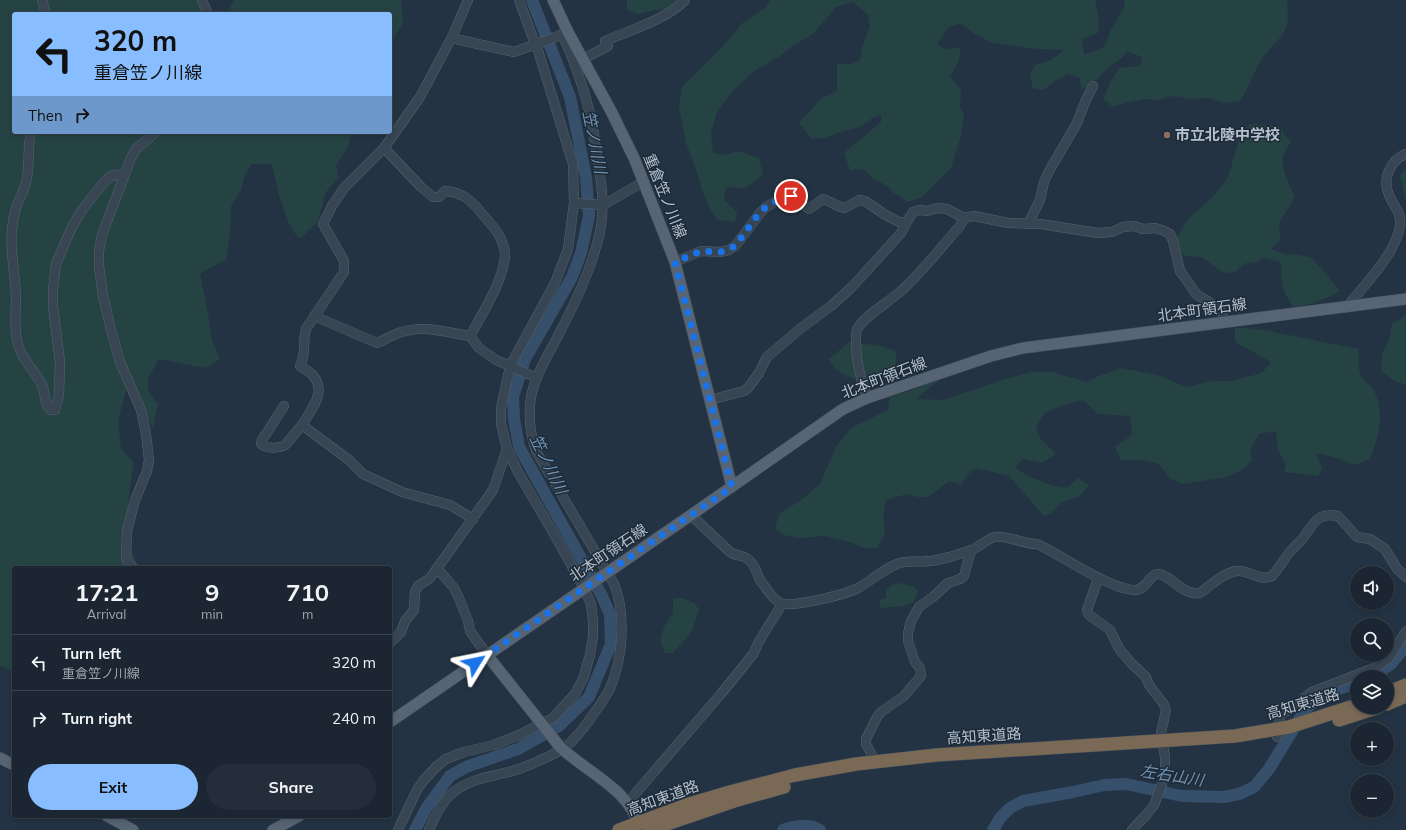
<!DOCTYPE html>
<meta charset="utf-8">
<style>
body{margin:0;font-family:Mulish,"Noto Sans JP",sans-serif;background:#242e3a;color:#f1f3f6;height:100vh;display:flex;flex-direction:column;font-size:15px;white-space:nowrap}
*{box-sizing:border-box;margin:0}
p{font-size:13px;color:#a0a5ac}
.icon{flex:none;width:22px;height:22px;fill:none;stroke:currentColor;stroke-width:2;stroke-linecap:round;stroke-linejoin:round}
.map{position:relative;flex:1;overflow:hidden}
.details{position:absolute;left:12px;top:566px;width:380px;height:252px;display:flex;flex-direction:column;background:#1b2632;border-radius:4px;box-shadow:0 2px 6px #0003,0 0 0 1px #39434d}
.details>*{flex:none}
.guide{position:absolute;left:12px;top:12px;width:380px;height:122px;border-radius:4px;box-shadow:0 2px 6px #0003,0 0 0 1px #39434d;background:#88beff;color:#111;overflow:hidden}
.controls{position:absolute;left:1350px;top:566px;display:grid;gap:8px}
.controls a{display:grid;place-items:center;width:44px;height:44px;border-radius:50%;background:#1b2632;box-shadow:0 2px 6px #0003,0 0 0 1px #39434d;font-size:20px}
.pin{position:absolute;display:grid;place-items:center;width:34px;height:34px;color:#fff;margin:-17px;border:2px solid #fff;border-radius:50%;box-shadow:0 1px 4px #0007}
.me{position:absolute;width:44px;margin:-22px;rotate:55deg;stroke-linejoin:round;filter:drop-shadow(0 0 3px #0008)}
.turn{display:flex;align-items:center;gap:14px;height:84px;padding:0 16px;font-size:18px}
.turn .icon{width:52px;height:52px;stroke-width:2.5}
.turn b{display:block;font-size:28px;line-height:34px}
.then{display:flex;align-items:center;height:38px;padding:0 16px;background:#0003;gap:8px;font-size:15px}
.eta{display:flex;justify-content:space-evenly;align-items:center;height:68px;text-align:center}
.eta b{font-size:24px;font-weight:700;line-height:28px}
.action{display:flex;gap:8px;margin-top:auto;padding:8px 16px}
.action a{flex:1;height:46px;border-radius:24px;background:#88beff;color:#111;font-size:16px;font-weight:700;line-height:46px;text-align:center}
.action a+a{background:#242e3a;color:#f1f3f6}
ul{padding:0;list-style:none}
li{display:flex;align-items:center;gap:12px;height:56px;padding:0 16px;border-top:1px solid #39434d}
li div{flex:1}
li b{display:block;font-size:15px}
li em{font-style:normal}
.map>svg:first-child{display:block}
</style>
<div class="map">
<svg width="1406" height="830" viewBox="0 0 1406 830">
<rect width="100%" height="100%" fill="#243343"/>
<g fill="#264344">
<path d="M0,0H203L210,14H14V132H352L348,147L336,165L338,178L326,192L317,223L299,239L290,226L279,196L272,164H252L245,174L241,190L231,206L230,233L226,260L213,266L200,274L208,313L212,340L220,359L205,368L159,359L148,378V391L158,404L153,428L145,413L141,395L126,390L118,421L121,448L134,463C129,489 125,518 130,544C132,552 135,560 138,568H14V671L0,666Z"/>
<path d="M234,0H401L403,23L390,44V14H226Z"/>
<path d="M627,0H684L674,9L654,10L638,14L627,10Z"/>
<path d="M770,0H1095L1099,19L1098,33L1082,39L1084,54L1094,52L1105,46L1110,32L1124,7L1125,0H1287C1287,8 1289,17 1287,25C1283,38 1269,48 1261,60C1253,73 1249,88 1240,101L1224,103L1208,98L1192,99L1173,96L1157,100L1145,99L1129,102L1113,107L1103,99L1111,81L1119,68L1140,66L1142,57L1127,51L1122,58L1109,67L1097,79L1082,90L1080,78L1068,74L1055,81L1043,90L1033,88L1030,75L1035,65L1051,60L1064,50L1038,49L992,43L975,34L961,23L949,27L937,44L945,49L961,47L958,62L950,77L961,90L960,106L964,116L961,136L951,168L921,198L908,202L894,193L887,186L873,178L863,169L850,170L844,153C856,142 869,133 881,122V115L872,118L860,127L841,132L823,138L812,139L799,123L822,98L837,91V64H852L860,60L863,45L870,26L868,15L853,2L836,7L813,34L792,46L780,56L754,71L734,90L717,111L711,133L713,153L723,155L737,151L759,158L763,175L745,188L726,187L724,200L737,212L735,222L718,220L709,207L702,190L697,172L686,143L679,108L682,87L722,47L736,31L741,24L754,16L766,7Z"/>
<path d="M1249,124L1280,127L1284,134L1291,141C1289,145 1286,149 1284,153C1279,166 1289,185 1295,197L1279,223L1280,241L1271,249L1287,255L1294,254L1310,257L1320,267L1340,291C1327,299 1310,305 1294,307C1281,291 1281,282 1281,262L1263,258L1258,262L1246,263L1235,272L1223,273L1202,257L1186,256L1179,251L1177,237L1188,219L1216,194L1228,177L1239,141Z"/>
<path d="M1406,169V200L1400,176Z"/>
<path d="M1406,314V385L1393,380L1381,371L1382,355L1390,337L1392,324L1403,317Z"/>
<path d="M1235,328H1247L1269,331L1358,349C1359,357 1358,366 1360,374C1362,380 1369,383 1372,388C1386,409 1379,436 1370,459L1355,465L1337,458L1316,453L1322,469L1318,476L1284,472L1286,465L1278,450L1276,431L1259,434L1250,449L1252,461L1240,471L1227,477L1183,484L1171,479L1159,464L1140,460H1121L1115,447L1132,435L1130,416L1098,414L1083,400L1064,405L1045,413L1036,427L1040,438L1056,454L1042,463L1022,459L1015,468C1031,478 1048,486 1067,488L1078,478L1089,485L1079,497L1062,502L1052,512L1044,516L1009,476L976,468L967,475L961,485L949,481L928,497H918L907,494L886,500L883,516L885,534L877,548H864L850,542L824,536L800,538L784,535L775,529L779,514L801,500L820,484L836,447L851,428L888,410L890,397L912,390L944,376L916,399L943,400L1005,379L1031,372H1052L1087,382L1094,378L1121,368L1157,375L1187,387L1212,381H1231L1247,377L1262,373L1271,362L1235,342Z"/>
<path d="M850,342L880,346L896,351V364C893,368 888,374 883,377C869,385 848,379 836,369C833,366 831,362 828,359C837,354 842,347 850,342Z"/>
<path d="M901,583L914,587L918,591L913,603L903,606L880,608V600L886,598V591L892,585Z"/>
<path d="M682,598L694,603L699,609L692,631L673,653H665L660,640L664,627L673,613V599Z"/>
</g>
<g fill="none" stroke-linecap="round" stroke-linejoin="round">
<g stroke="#36506c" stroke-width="12">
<path d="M1371,677L1391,664L1406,646"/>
<path d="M415,830L427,807L450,776L466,767L518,749L559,726L589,697L611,644L610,614L602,596L519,447L514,419L513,397L525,359L572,277L581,253L589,216L586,177L570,97L532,0"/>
<path d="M783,830C794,826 809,823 820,830"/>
<path d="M993,830L1000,818L1010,808L1023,801L1073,792L1104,785L1126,784L1182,796L1224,797L1239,794L1254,787L1269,769L1305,710C1321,693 1336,690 1357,683"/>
</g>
<g stroke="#566370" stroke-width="10">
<g id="minor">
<path d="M42,0L46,14"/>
<path d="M202,0L208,14"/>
<path d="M468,0L452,37L420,97L384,148L344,188L332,206L323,224L344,261V272L306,329C302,342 307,353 300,366C332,383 316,403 302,425L349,460L363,474L402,492L450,505L473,519"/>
<path d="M519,0L535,44"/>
<path d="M452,37L460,40L514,52L567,33"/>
<path d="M583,59L608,46L605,41C630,30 666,20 685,0"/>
<path d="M31,132C27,149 30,167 26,183C23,193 17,202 15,212C7,243 15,267 16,297C16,311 14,326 17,340C20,358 34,369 42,385C46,394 43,402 50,410H55L59,395L60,362L53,307V289L56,264L71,229L82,210L104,182L111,176L124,174"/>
<path d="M384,148L421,187L433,197H439L445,191C463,192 473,202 483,215C489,222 498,231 501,239C503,244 505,250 505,254C505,278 481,316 470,336"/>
<path d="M574,203L603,205L643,182"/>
<path d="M1028,224L1040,200L1044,182L1048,173L1077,123L1085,102L1093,86"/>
<path d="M675,262L701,251L720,252L729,250L736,245L760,213L766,207L787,195C796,196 802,204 809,209L823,199C831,201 836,207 845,208L859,200L865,201L884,214L899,222L906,223"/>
<path d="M1346,308C1364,285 1395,255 1400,226C1402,212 1393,206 1389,195C1382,179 1390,160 1406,154"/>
<path d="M314,316L377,343C383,341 388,337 394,335C419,323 444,332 470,336L479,348L496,360L537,378"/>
<path d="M867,398C860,378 855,359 856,338C856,335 856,332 857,329C866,314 890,302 903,289C924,270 941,247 960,226L964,218L974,216L1008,223L1040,224L1098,233L1112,232L1123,227L1134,226L1143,229L1155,228L1162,230L1170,234L1173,241L1180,271L1188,282L1196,294L1217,307L1222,313L1224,322"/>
<path d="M710,400L744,391L749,387L759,373L767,357L801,328L831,306L852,287L901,233L906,223L913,212L919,210L927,211L937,208L947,209L964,218"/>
<path d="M284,406L262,440L261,444C266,449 283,449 287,443C292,437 297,431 302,425"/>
<path d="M691,515L730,552C736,556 744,555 749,560C755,565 756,571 759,578C764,586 773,600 781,603C793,608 846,594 858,588C871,581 882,570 897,564C907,559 919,563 930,561C941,560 961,554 971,550C979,547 987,539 995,537C1006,535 1024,544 1037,544C1065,557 1090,577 1120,587C1125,588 1130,590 1135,590C1147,590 1149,574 1158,574C1171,575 1183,596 1199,593C1203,592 1205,589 1209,586C1216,581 1228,571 1238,571C1248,570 1263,583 1273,575C1277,571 1285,558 1289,553C1293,548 1299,543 1303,538C1314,523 1317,512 1338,516L1357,537L1370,539L1385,549L1398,570L1406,577"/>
<path d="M134,568L127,561L126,557L127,531L135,500L147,471L149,460L146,434L141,410L120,362L111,330L103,296L99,266V251L102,235L131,158L136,149L156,132"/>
<path d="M437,568L454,588L459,598L468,621L470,631L487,655"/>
<path d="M1098,579L1087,610L1089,615L1110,630L1120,650L1132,664L1146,677L1149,685L1163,703L1166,710L1161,733L1165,757V771L1162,784L1154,805L1147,814L1132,830"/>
<path d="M390,643L401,632L405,621L414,610L415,592L418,586L429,579L433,574L493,490L507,449"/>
<path d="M1277,737L1279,729L1280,715L1299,704L1304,698L1312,692L1377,667L1390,657L1406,631"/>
<path d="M875,761L866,744V739L877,717L881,712L904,696L921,676L920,668L915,662L908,641V633L911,621L919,607L933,597L948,583L960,579L964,576L971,550"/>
<path d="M628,802L720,695L754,653L758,643L782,604"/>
<path d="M398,830L417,790L423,781L436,767L446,759L464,752L494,745L519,735L553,718L575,694L583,679L590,655L593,636V622L591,604L584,588L558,541L518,472L507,449L501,424V408L510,366L555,283L568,249L574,203L573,164L536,44"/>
<path d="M429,830C434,819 440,805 449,796C468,777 495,777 519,769C533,764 548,757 561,750C570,745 582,730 588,722C596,710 606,698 611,686C623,657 626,613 614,584L536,451C530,433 528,415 531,397C535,376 548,355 558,336C575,303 592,268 600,232C605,207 602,187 598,162C596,151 595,140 593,129C587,96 576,65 562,34"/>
</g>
</g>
<g stroke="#424e5c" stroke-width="12">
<g id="major">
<path d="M553,0L568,32L611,111L634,158L675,262L732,487"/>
<path d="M487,655L560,747C589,774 630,789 641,830"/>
<path d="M390,722L691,515L843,409L867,398L991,356L1023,348L1406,299"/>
<path d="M0,758L14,765"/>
<path d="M107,816L133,830"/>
<path d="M273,830L299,816"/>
</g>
</g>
<g stroke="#43505d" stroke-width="14">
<g id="highway">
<path d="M1387,693L1406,685"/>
<path d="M1387,704L1406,696"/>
<path d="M1339,720L1379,707"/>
<path d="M619,830L686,805L730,792L795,775L856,764L937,755L1235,736L1289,727L1357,705"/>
<path d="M649,830L734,801L784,787"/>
</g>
</g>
<use href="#minor" stroke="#384553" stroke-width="9"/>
<use href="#major" stroke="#566473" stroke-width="11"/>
<use href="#highway" stroke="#7a6954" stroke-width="13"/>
</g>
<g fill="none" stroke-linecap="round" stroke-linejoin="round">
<path stroke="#1a73e8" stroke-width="7" stroke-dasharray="0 12.6" d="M475,663L732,487L675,262L701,251L720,252L728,250L736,245L760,212L766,207L787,195L791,196"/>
</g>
<circle fill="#8d6e63" stroke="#1d2a38" stroke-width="1.5" cx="1167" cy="135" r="4"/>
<g text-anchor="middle" stroke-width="3" stroke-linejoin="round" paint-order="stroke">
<g font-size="15" font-weight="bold" fill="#b5c0cd" stroke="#1d2a38" text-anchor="start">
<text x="1175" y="140">市立北陵中学校</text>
</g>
<g font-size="15" fill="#b5c0cd" stroke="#1d2a38">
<text transform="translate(665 196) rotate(68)" y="5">重倉笠ノ川線</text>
<text transform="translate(1202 310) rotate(-8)" y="5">北本町領石線</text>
<text transform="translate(884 378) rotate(-21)" y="5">北本町領石線</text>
<text transform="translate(608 553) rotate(-34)" y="5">北本町領石線</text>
<text transform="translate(1303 704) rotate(-16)" y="5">高知東道路</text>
<text transform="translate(984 736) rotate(-4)" y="5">高知東道路</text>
<text transform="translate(663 798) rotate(-20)" y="5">高知東道路</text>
</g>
<g font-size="16" font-style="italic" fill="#7293b3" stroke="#1d2a38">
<text transform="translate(595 142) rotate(79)" y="6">笠ノ川川</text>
<text transform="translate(549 464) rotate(64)" y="6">笠ノ川川</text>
<text transform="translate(1172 775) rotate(9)" y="6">左右山川</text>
</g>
</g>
</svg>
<div class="controls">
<a><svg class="icon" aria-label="sound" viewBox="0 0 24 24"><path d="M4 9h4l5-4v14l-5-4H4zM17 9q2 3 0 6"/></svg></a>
<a><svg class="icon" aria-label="search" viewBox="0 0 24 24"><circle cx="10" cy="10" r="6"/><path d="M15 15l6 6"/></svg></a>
<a><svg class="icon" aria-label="layers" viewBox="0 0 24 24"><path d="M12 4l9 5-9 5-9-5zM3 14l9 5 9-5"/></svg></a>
<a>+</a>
<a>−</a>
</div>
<div class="pin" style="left:791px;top:196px;background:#d93025"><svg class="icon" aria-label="arrive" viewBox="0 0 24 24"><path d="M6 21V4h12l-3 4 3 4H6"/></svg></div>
<svg class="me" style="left:475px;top:663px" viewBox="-20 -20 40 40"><path d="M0-17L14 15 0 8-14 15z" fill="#1a73e8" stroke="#fff" stroke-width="4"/></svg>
<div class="guide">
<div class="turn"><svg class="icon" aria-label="left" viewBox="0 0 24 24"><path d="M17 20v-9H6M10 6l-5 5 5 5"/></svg><div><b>320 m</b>重倉笠ノ川線</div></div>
<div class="then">Then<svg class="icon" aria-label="right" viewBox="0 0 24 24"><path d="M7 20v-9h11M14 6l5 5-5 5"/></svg></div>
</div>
<section class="details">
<div class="eta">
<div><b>17:21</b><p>Arrival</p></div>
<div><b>9</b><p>min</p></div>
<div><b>710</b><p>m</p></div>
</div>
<ul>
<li><svg class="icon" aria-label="left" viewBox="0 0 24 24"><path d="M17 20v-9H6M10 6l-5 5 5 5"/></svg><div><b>Turn left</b><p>重倉笠ノ川線</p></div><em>320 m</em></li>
<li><svg class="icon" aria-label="right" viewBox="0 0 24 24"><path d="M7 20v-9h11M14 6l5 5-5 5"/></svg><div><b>Turn right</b></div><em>240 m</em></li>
</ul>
<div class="action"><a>Exit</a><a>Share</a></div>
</section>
</div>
